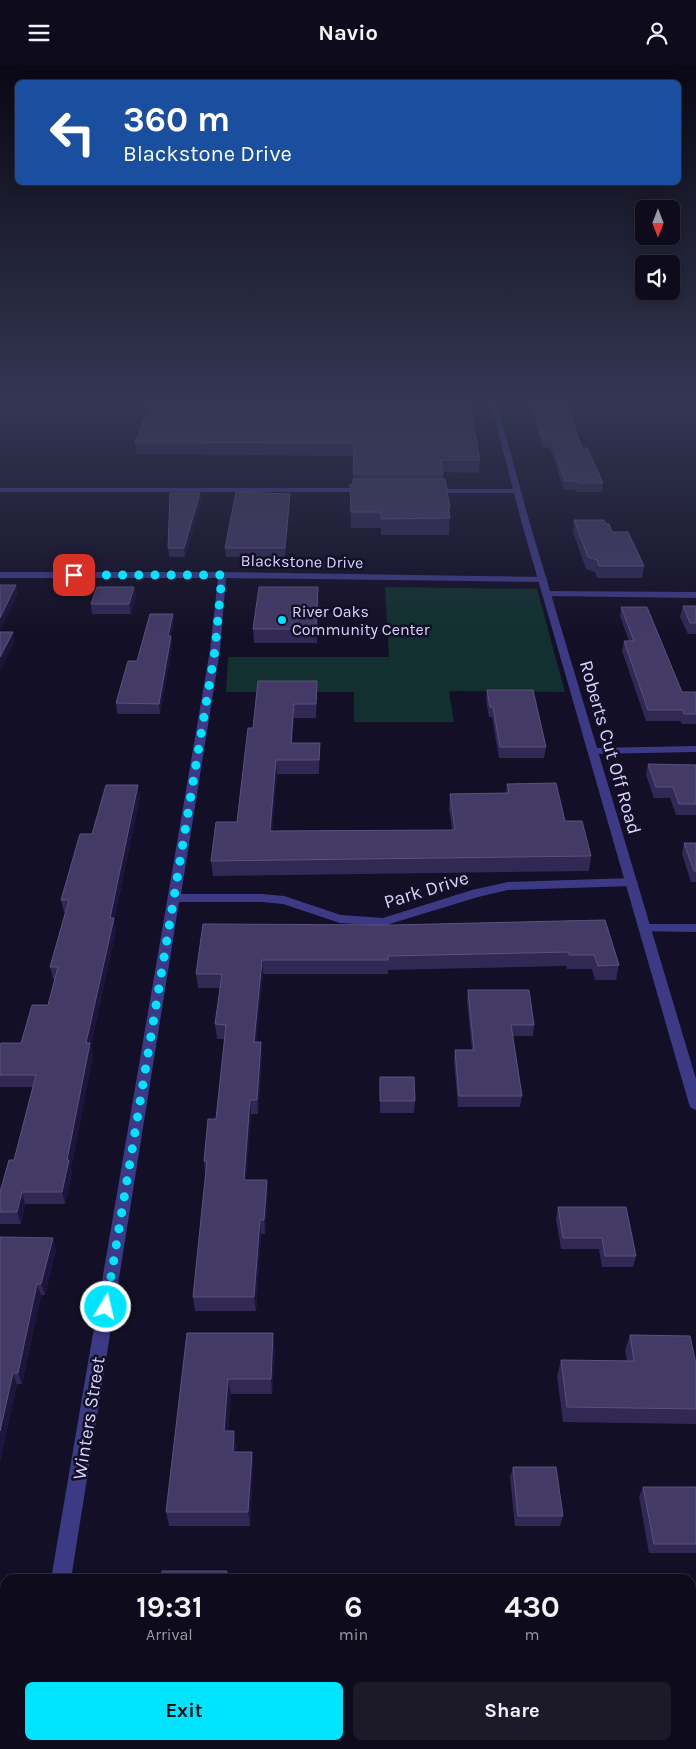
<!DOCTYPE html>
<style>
body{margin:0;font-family:Karla,sans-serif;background:#1c1929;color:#f1f3f6;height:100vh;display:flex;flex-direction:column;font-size:19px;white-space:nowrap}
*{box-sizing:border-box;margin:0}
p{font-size:16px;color:#9b9ba3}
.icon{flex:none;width:28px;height:28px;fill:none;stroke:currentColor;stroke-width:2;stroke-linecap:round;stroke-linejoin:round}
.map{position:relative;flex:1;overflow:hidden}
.side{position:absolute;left:0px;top:1509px;width:696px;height:176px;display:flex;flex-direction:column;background:#0e0b1c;border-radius:15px 15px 0 0;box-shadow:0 2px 12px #0003,0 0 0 1px #2e2b3b}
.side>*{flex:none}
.banner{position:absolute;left:15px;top:15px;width:666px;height:105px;border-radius:8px;box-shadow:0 2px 12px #0003,0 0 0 1px #2e2b3b;background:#1a4fa0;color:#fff;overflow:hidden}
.needle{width:32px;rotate:180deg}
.tools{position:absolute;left:635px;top:135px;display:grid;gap:10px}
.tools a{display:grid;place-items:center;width:45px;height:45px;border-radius:8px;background:#0e0b1c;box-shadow:0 2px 12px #0003,0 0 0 1px #2e2b3b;font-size:25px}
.pin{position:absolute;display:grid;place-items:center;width:42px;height:42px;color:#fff;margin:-21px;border-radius:10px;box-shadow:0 2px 8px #0006}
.me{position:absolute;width:55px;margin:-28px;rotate:9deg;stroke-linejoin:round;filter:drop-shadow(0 0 4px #0008)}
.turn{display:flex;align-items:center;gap:18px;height:105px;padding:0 25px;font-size:22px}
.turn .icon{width:65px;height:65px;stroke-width:2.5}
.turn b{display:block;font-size:35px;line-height:42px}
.eta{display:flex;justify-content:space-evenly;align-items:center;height:85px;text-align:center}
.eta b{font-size:30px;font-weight:700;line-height:35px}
.action{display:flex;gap:10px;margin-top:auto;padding:10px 25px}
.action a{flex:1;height:58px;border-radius:8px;background:#00e5ff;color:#111;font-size:20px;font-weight:700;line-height:58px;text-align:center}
.action a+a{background:#1c1929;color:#f1f3f6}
header{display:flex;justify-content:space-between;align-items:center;height:65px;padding:0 25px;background:#0e0b1c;font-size:22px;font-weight:700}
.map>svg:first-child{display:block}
</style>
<header><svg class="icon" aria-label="menu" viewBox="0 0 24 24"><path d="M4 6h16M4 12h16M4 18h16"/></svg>Navio<svg class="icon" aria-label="person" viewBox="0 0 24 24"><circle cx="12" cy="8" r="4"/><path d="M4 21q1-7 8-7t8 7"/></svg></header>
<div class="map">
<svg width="696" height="1684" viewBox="0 0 696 1684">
<rect width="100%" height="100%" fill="#130f26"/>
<path fill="#12302f" d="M385,522L537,524L565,627L449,626L454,657H354V627H226L228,592H389Z"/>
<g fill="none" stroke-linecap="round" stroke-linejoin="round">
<g fill="#3d3a85" fill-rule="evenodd">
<path d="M0,423H365L369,425L365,427H0Z"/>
<path d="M427,424H517L521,426L517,428H427Z"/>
<path d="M0,507H222L546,512L547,514L543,517L226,513L220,585L181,829H262L284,831L341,850L383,853L472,825L508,817L632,813L638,817L632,821L508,825L478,832L383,861L340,858L283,839L262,837H179L71,1514H51L210,585L218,513H0Z"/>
<path d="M548,526L696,527V533L545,531L544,529Z"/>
<path d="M696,681V687L594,689L589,686L594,683Z"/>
<path d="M645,859H696V867L640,866L639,863L640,860Z"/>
<rect x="22" y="1680" width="22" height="4"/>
</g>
<path fill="#3d3a85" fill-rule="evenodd" d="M490,335H496L530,459L696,1014V1045L691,1043L689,1039L522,459Z"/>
</g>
<g fill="#312854">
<path d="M530,335H565L582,383L603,418L602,427H576V425H564L550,383H542Z"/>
<path d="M150,336L474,342L473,354H472L480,395L479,408L443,407V414L450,443L449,470H381V463H351L350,419H353V391L137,389L135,377L150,340Z"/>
<path d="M200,428L201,437L185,492H169L168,483Z"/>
<path d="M290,438L285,492H226L225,483Z"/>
<path d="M574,455L606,459L644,501L642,513H597L595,507L586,504L573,467Z"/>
<path d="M134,522L136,532L131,549H92L91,539Z"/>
<path d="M319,536L317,578H254L253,564Z"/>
<path d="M683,541H696V569H688L680,552Z"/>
<path d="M621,542L682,627H696V659H682L680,656H646L622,586L624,576H629L620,551Z"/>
<path d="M174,559L171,571L172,581L160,649H117L116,638L137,596Z"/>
<path d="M258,616L317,629L316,653H294L292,678H320L319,709H277L272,766L452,765L449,743L450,729L506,728L507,719L565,756L591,791L589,806L213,811L211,796L237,757L253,663Z"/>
<path d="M487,625L546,682L544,693H499L492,652H489L486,635Z"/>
<path d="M648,699L696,700V750H676L670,733H654L646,710Z"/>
<path d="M140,732L114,856L116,865L91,980L93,991L71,1103L72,1107L65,1139H25L21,1159H0V1127L14,1095L33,1022H0V980L21,978L48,940L55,914H53L50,902L65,847H64L61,835L92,769Z"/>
<path d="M684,778H696V817H691L682,789Z"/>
<path d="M605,855L619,900L616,915H595L592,904H567L566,901L388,905V909H263L256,977L262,992L258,1049H251L246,1115L268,1129L265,1169H261L256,1246H195L193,1232L205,1109L204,1096L216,1054L225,974H217L215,959L220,923H198L196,909L393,860Z"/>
<path d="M468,925L534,960L533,971H513L522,1031L520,1042H458L454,996L455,985H472L467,936Z"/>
<path d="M380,1012L415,1036L414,1048H380Z"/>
<path d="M558,1142L636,1191L633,1202H602L599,1184H561L556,1154Z"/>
<path d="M0,1172L56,1184L45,1230H41L22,1319H17L0,1396Z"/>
<path d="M187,1268L275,1283L272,1329H231L228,1366L237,1381L236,1387H252L253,1402L250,1461H169L166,1447Z"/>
<path d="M630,1270L696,1299V1359L563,1357L557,1311L561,1295L627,1296L625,1285Z"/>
<path d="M513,1402L563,1451L560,1461H515L510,1412Z"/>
<path d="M643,1422H696V1488H649L639,1432Z"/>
<path d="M643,1680H691L696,1684H644Z"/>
</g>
<g fill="#1d163a">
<path d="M200,428L201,437L185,492L184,483Z"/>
<path d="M290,429V438L285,492V483Z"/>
<path d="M16,520L18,529L0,567V553Z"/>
<path d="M134,522L136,532L131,549L129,539Z"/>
<path d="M318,522L319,536L317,578L316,564Z"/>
<path d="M173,549L174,559L169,581L168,571Z"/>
<path d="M13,567L15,577L0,606V592Z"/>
<path d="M171,571L172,581L160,649L159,639Z"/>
<path d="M317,616V629L316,653V639Z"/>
<path d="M294,639V653L292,692L291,678Z"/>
<path d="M276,695L277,709L271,781L270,766Z"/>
<path d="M138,720L140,732L114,856L116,865L91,980L93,991L71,1103L72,1107L65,1139L62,1127L86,978L110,853Z"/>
<path d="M262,895L263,909L255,992L254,977Z"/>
<path d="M261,977L262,992L258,1049L257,1035Z"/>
<path d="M250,1035L251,1049L245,1129L244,1115Z"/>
<path d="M267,1115L268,1129L265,1169L264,1155Z"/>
<path d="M22,1127L25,1139L21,1159L17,1147Z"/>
<path d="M260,1155L261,1169L256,1246L254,1232Z"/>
<path d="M53,1173L56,1184L45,1230L41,1219Z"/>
<path d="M37,1219L41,1230L22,1319L18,1308Z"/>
<path d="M273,1268L275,1283L272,1329L271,1314Z"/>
<path d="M13,1308L17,1319L0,1396V1366Z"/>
<path d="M228,1314L231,1329L227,1381L224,1366Z"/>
<path d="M234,1366L237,1381L235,1402L233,1387Z"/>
<path d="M252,1387L253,1402L250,1461L248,1447Z"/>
<path d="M213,1680H215V1684H212Z"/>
</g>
<g fill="#433a66" stroke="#5a527e">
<path d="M150,335H473L474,342H470L480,395H440L443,409H353L354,378L135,377L152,336H150Z"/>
<path d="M532,335H565L582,383H587L603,418H578L577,416H565L551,375H543Z"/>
<path d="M353,414H445L450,443H448L450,453L381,454V447H351L350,419H353Z"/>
<path d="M236,427L290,429L285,483H225Z"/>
<path d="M170,428H200L184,483H168Z"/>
<path d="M574,455H604L606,459H609L612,467H628L644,501H599L597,495L588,492Z"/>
<path d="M0,520H16L0,553Z"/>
<path d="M97,522H134L129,539H91Z"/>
<path d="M259,522H318L316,564H253Z"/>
<path d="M683,541H696V558H690Z"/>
<path d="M621,542H647L682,627H696V649H684L683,645H648L624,576H634Z"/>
<path d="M150,549H173L168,571H171L159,639L116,638L128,596H137Z"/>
<path d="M0,567H13L0,592Z"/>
<path d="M258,616H317L316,639H294L291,678H320L319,695H276L270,766L455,765L450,729L509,728L507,719L556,718L565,756H582L591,791L211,796L216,757H237L248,663H253Z"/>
<path d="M487,625H533L546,682H500L493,642H490Z"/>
<path d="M648,699L696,700V739H679L673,722H656Z"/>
<path d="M106,720H138L110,853H114L86,978H90L67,1095H69L62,1127H22L17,1147H0V1127L9,1095H14L36,1010H0V980L1,978H21L32,940H48L58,902H50L69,835H61L80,769H92Z"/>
<path d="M684,778H696V806H694Z"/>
<path d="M605,855L619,900L598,901L594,890H569V887L388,891V895H262L254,977H261L257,1035H250L244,1115H267L264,1155H260L254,1232H193L207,1096H204L208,1054H216L226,960L215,959L222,909H196L203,859L393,860Z"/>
<path d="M468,925H529L534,960H511L522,1031H459L455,985H474Z"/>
<path d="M380,1012H414L415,1036H380Z"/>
<path d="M558,1142H626L636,1191H605L602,1173H563Z"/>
<path d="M0,1172L53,1173L41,1219H37L18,1308H13L0,1366Z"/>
<path d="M187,1268H273L271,1314H228L224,1366H234L233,1387H252L248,1447H166Z"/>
<path d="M630,1270L690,1271L696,1299V1344L567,1342L561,1295L634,1296Z"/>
<path d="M513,1402H556L563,1451H518Z"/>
<path d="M643,1422H696V1479H654Z"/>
<path d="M162,1506H227L226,1514H162Z"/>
<path d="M691,1603H696V1684H652V1680H691Z"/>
<path d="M143,1680H213L212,1684H143Z"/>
</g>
<linearGradient id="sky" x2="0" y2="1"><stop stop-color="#0a0815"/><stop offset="0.59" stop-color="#333752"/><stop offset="1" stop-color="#333752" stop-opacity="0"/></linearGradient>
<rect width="696" height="571" fill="url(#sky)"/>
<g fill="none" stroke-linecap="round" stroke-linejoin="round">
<path stroke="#00e5ff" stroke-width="9" stroke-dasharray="0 16.2" d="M74,510H222L215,585L106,1242"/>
</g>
<circle fill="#00e5ff" stroke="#130f26" stroke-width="2" cx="282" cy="555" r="5"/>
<g text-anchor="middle" stroke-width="5" stroke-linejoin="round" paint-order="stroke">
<g font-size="16" fill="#d9d4ff" stroke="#130f26">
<text transform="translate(302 496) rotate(1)" y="6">Blackstone Drive</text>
</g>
<g font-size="16" fill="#d9d4ff" stroke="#130f26" text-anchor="start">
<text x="292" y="552">River Oaks<tspan x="292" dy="18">Community Center</tspan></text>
</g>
<g font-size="19" fill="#d9d4ff" stroke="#130f26">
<text transform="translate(611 682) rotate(74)" y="7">Roberts Cut Off Road</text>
<text transform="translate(426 824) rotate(-17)" y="7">Park Drive</text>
<text transform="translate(88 1353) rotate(-81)" y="7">Winters Street</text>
</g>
</g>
</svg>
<div class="tools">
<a><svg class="needle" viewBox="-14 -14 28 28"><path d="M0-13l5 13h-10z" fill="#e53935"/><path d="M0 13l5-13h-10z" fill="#9b9ba3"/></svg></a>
<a><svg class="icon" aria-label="sound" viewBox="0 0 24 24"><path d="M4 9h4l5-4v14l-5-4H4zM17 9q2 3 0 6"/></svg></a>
</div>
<div class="pin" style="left:74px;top:510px;background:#d93025"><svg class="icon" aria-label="arrive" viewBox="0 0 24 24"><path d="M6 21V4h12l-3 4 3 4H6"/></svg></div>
<svg class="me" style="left:106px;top:1242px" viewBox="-20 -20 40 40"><circle r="17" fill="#00e5ff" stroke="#fff" stroke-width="3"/><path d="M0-11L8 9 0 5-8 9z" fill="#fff"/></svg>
<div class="banner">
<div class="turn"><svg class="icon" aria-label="left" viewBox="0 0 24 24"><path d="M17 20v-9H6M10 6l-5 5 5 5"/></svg><div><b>360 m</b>Blackstone Drive</div></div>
</div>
<section class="side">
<div class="eta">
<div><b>19:31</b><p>Arrival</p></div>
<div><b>6</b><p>min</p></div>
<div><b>430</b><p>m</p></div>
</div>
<div class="action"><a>Exit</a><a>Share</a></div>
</section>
</div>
